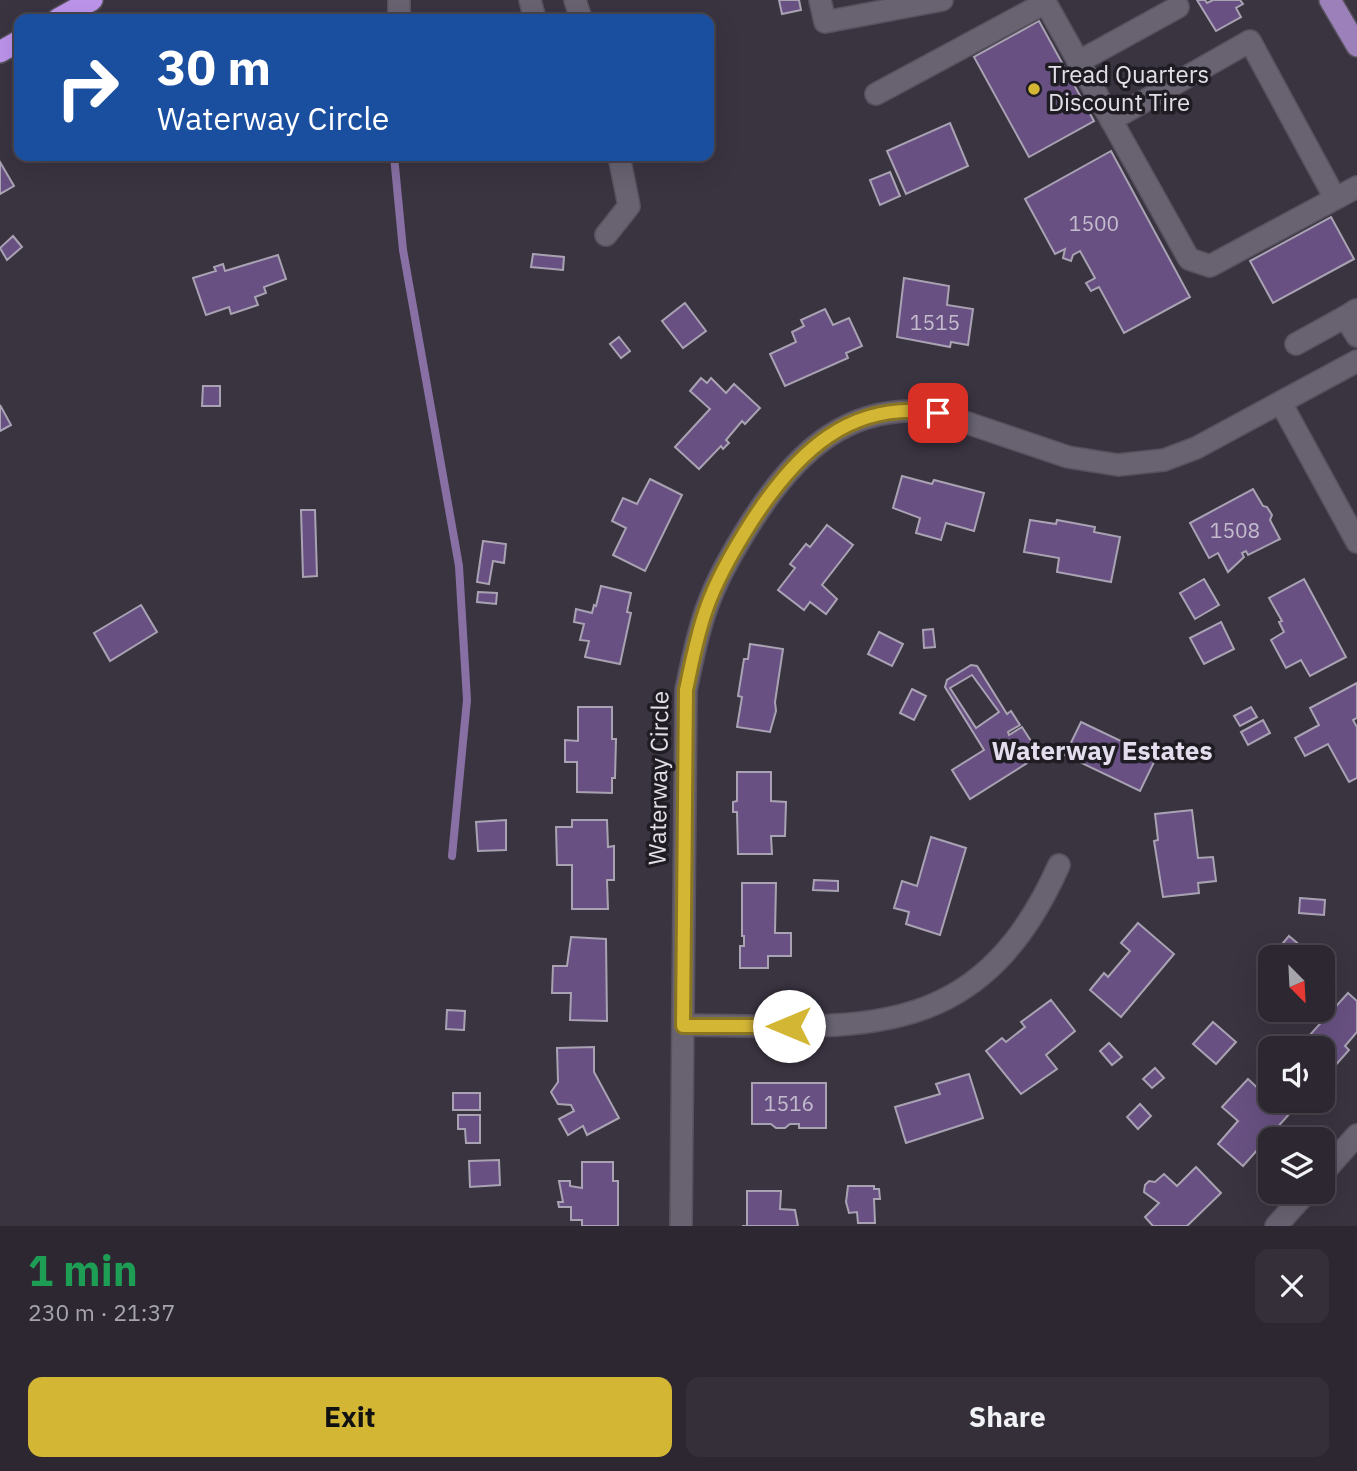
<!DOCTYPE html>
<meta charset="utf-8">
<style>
body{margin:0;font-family:"IBM Plex Sans",sans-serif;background:#342f39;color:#f1f3f6;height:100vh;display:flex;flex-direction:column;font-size:26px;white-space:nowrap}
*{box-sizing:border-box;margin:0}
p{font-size:23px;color:#a6a5ab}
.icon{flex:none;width:38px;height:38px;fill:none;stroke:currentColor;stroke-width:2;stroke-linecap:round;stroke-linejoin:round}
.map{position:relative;height:1226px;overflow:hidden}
.details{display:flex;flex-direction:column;background:#2c2731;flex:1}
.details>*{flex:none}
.hud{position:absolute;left:14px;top:14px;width:700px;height:147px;border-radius:14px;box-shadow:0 7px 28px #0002,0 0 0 2px #48444d;background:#1a4fa0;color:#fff;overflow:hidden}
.needle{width:46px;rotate:156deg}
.buttons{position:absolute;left:1258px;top:945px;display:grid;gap:14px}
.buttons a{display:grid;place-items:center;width:77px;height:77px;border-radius:14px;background:#2c2731;box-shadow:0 7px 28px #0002,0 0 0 2px #48444d;font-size:35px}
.pin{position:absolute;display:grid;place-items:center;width:60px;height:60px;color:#fff;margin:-30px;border-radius:14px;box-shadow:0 4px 10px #0006}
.me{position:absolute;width:77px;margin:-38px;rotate:270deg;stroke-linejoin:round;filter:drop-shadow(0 0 5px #0008)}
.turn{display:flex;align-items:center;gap:24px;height:147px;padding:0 28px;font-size:32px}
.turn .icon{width:91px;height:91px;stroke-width:2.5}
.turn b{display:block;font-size:49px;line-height:60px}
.round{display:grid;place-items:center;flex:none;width:74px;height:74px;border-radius:14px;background:#342f39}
.head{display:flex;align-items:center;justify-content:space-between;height:119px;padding:0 28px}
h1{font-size:42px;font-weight:700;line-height:52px;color:#1e9e55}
.button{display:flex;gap:14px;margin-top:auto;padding:14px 28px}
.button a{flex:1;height:80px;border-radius:14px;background:#d4b635;color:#111;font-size:28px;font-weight:700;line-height:80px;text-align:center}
.button a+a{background:#342f39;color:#f1f3f6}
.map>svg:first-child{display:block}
</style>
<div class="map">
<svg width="1357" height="1226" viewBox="0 0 1357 1226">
<rect width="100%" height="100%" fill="#3a3441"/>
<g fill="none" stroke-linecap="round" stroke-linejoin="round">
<path stroke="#8870a4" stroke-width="8" d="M394,156L403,250L459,566L467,700L452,856"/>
</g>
<g fill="#685182" stroke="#a9a2b3" stroke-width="2" fill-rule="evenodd">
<path d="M779,0H799L801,10L782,14Z"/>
<path d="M1197,0H1205L1207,3L1213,0H1240L1243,4L1236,8L1241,17L1216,31Z"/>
<path d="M1039,21L1094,121L1029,157L974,57Z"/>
<path d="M950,123L968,166L906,194L887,151Z"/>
<path d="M1111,151L1190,297L1124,333L1099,287L1091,291L1086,283L1095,278L1080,251L1073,255L1071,261L1063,258L1065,249L1055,254L1025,199Z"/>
<path d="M0,162L14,186L0,194Z"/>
<path d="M890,172L900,196L880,205L870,180Z"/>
<path d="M1331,217L1354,259L1273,303L1250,261Z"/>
<path d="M13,236L22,247L7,260L0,248Z"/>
<path d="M533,254L564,257L563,270L531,267Z"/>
<path d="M278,255L286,279L264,287L266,293L255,297L258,305L231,314L229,307L206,315L193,278L216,271L214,267L223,264L225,271Z"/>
<path d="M904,278L949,286L947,305L973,309L968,345L951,342L950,347L897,337Z"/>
<path d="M685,303L706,331L683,348L662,321Z"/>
<path d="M825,309L833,325L849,318L862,346L846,353L848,358L785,386L770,354L796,342L792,332L804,326L801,320Z"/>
<path d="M619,337L630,351L621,358L610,344Z"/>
<path d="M701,378L707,383L711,378L726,393L734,384L760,408L745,424L742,421L726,440L729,443L723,449L721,446L699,469L675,447L710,409L690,391Z"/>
<path d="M203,386H220V406H202Z"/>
<path d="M0,405L11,425L0,431Z"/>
<path d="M902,476L932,484L934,480L984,493L974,531L946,523L941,540L916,533L920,518L893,508Z"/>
<path d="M650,479L682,495L645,571L613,555L626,528L612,521L623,498L637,504Z"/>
<path d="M1253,489L1263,506L1267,507L1272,515L1270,520L1280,539L1248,555L1246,551L1242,553L1244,557L1228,572L1218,553L1209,558L1190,523Z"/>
<path d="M301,510H315L317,576L303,577Z"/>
<path d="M1030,520L1056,524L1057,520L1095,527L1094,532L1120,537L1111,582L1057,572L1059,558L1024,552Z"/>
<path d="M827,525L853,545L822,585L837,599L826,614L810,602L804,610L778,590L795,568L790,564L806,544L810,547Z"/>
<path d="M483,541L506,544L504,563L493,561L489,584L477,582Z"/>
<path d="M1204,579L1219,605L1195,619L1180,593Z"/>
<path d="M1304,579L1346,657L1310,676L1301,660L1286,668L1271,640L1284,632L1279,622L1282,621L1269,598Z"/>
<path d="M601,586L631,593L627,612L631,613L620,664L585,657L589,641L580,640L584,624L574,622L576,609L592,613L594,605L596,606Z"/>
<path d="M478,592L497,593L496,604L477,602Z"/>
<path d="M141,605L157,632L110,661L94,633Z"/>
<path d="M1221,622L1234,649L1204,664L1190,638Z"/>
<path d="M933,629L935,647L924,648L923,630Z"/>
<path d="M879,632L903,644L892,666L868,654Z"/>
<path d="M750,644L783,649L775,702L776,711L770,732L737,727L742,697L738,696L744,659H748Z"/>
<path d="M971,665L977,666L1007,714L1011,711L1020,725L1008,732L1009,735L1022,727L1040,755L970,799L952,770L984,750L945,687L947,680ZM972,675L999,712L976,728L950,688Z"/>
<path d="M1357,683V718L1353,720L1357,727V778L1349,782L1328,744L1305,756L1295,738L1319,725L1310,708Z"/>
<path d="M912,689L926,696L914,720L900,713Z"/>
<path d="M578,707H612V739H616L615,778H612V793L577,792V762H565V740L578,741Z"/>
<path d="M1251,707L1257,717L1240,726L1234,716Z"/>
<path d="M1263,720L1270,733L1248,745L1241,732Z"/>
<path d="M1081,722L1127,744L1128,742L1156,758L1140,791L1065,755Z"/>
<path d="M737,772H771V801L786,802L785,836H771L772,854H738L737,812H733V802L737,801Z"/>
<path d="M1192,810L1198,858L1213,857L1216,881L1198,883L1199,893L1163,897L1154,841L1158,840L1155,814Z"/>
<path d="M506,820V850L478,851L476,822Z"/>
<path d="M572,820H607L608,847L614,846V880H607L608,909H572V865H557L556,827H572Z"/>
<path d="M931,837L966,848L940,935L906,924L909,912L894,908L902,881L917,886Z"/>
<path d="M814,880L838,881V891L813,890Z"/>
<path d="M742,883H776L775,933H791V956H768V968H740V946H744V936H742Z"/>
<path d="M1300,898L1325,900L1324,915L1299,913Z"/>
<path d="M1138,923L1174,954L1121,1017L1090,990L1104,973L1108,977L1130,951L1121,943Z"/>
<path d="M1289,936L1309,953L1306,957H1299L1282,944Z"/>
<path d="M571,937L606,939L607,1021L570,1020L571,993H552L553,966H567Z"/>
<path d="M1348,993L1357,1001V1032L1345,1046L1349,1050L1325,1077L1323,1048H1298Z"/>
<path d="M1051,1000L1075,1031L1046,1055L1057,1069L1021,1094L986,1051L1002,1038L1006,1042L1025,1027L1021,1022Z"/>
<path d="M447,1010L465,1011L464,1030L446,1029Z"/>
<path d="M1213,1022L1236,1042L1216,1064L1193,1044Z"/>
<path d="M1109,1043L1122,1057L1112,1065L1100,1051Z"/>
<path d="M594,1047V1072L619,1118L587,1135L583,1126L568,1135L559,1119L574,1111L571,1105L558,1104L551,1092L558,1082L557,1048Z"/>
<path d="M1155,1068L1164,1078L1152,1088L1143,1079Z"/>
<path d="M969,1074L983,1118L906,1143L895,1107L940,1094L936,1084Z"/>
<path d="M1248,1079L1263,1093L1270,1085V1101H1296L1299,1103L1243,1166L1218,1144L1238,1121L1222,1107Z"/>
<path d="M752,1083H826V1128H799V1124H790L785,1128H776L771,1124H752Z"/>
<rect x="453" y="1093" width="27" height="17"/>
<path d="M1140,1104L1151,1116L1138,1129L1127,1117Z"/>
<path d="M458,1115H480V1143H466L465,1129H458Z"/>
<path d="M499,1160L500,1185L470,1187L469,1161Z"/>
<path d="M582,1162H613V1181H618V1226H582V1220H571V1207H559L558,1202H563L559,1181H570V1186L582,1188Z"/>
<path d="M1196,1167L1221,1193L1187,1226H1153L1145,1217L1159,1203L1144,1192L1145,1185L1149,1181L1155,1182L1164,1174L1177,1186Z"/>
<path d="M848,1186H874V1189H879L880,1199H874L875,1223H858L857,1212L849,1213L846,1202Z"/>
<path d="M747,1191H781L780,1209L795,1210L798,1226H742H747Z"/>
</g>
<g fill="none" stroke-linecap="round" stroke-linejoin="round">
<g stroke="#57525e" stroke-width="24">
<g id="minor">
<path d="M399,0V19"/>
<path d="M530,0L535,19"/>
<path d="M575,0L581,19"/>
<path d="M820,0L825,22L942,0"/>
<path d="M1044,0L1189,259L1210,266L1357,187"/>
<path d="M1078,62L1178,7"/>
<path d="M876,94L1045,3"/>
<path d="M1111,120L1250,41L1335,198"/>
<path d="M606,235L629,206L619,156"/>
<path d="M1356,310L1345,317L1357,336"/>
<path d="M1296,344L1345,317"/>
<path d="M1281,403L1357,542"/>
<path d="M683,1025C856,1026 977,1049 1059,865"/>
<path d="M1323,1173L1357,1135"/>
<path d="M681,1226L686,690C692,662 697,634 707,607C718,576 734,549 752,521C796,452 850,400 938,413L1068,457L1118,465L1164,460L1196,448L1357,361"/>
<path d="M1276,1226L1307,1192"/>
</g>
</g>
<g stroke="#57525e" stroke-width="24">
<path id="major" d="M1330,0L1357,46"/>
</g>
<g stroke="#57525e" stroke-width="24">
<g id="highway">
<path d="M58,19L92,0"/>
<path d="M0,52L19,41"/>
</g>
</g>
<use href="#minor" stroke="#686271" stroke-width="21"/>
<use href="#major" stroke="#9b80ba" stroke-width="21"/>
<use href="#highway" stroke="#bd94eb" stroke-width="21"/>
</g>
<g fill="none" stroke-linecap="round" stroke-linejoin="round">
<g stroke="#8a7622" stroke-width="18">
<path id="route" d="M789,1026H683L686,690C692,662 697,634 707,607C718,576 734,549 752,521C796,453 850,399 938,413"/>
</g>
<use href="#route" stroke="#d4b635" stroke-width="12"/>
</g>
<circle fill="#d4b635" stroke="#1f1d23" stroke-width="2.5" cx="1034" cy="89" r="7"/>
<g text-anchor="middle" stroke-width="7" stroke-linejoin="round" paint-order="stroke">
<g font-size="21" fill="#c4bcce">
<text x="1094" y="231">1500</text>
<text x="935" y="330">1515</text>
<text x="1235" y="538">1508</text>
<text x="789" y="1111">1516</text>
</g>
<g font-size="24" fill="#e3dfe8" stroke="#1f1d23" text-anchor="start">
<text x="1048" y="83">Tread Quarters<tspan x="1048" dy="28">Discount Tire</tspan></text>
</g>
<g font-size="24" fill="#e3dfe8" stroke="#1f1d23">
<text transform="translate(659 778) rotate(-89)" y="8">Waterway Circle</text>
</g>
<g font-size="26" font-weight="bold" fill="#e4ddee" stroke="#1f1d23">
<text x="1102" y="760">Waterway Estates</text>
</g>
</g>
</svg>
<div class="buttons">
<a><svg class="needle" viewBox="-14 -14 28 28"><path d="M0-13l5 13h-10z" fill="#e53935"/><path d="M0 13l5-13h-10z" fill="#a6a5ab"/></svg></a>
<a><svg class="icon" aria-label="sound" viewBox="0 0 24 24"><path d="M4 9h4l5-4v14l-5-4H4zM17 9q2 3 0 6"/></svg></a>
<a><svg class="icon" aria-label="layers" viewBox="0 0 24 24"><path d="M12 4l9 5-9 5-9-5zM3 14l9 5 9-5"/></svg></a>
</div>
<div class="pin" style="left:938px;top:413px;background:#d93025"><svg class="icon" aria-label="arrive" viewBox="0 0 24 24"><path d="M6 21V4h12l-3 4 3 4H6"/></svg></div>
<svg class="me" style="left:789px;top:1026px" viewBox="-20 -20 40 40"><circle r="19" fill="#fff"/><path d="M0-13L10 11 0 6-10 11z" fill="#d4b635"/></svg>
<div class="hud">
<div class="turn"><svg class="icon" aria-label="right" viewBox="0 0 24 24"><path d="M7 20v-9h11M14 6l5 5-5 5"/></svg><div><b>30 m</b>Waterway Circle</div></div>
</div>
</div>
<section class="details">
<div class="head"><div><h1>1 min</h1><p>230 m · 21:37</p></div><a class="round"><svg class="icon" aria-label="close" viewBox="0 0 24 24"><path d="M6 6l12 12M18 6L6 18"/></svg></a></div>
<div class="button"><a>Exit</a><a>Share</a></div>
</section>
